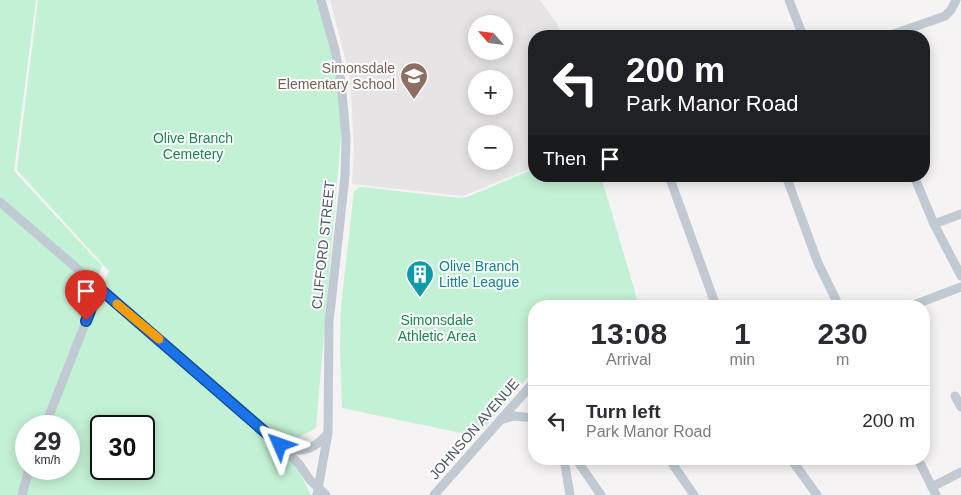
<!DOCTYPE html>
<meta charset="utf-8">
<style>
body{margin:0;font-family:Helvetica,sans-serif;background:#f7f7f7;color:#2b2b33;height:100vh;display:flex;flex-direction:column;font-size:19px;white-space:nowrap}
*{box-sizing:border-box;margin:0}
p{font-size:16px;color:#7c7c81}
.icon{flex:none;width:28px;height:28px;fill:none;stroke:currentColor;stroke-width:2;stroke-linecap:round;stroke-linejoin:round}
.map{position:relative;flex:1;overflow:hidden}
.drawer{position:absolute;left:528px;top:300px;width:402px;height:165px;display:flex;flex-direction:column;background:#fff;border-radius:20px;box-shadow:0 2px 12px #0003}
.drawer>*{flex:none}
.hud{position:absolute;left:528px;top:30px;width:402px;height:152px;border-radius:20px;box-shadow:0 2px 12px #0003;background:#202124;color:#fff;overflow:hidden}
.needle{width:32px;rotate:298deg}
.controls{position:absolute;left:468px;top:15px;display:grid;gap:10px}
.controls a{display:grid;place-items:center;width:45px;height:45px;border-radius:50%;background:#fff;box-shadow:0 2px 12px #0003;font-size:25px}
.speed{position:absolute;left:15px;top:415px;display:flex;gap:10px;font-size:25px;font-weight:700;text-align:center}
.speed>*{display:grid;place-content:center;width:65px;height:65px;border-radius:50%;background:#fff;box-shadow:0 2px 12px #0003;line-height:1}
.speed small{font-size:12px;font-weight:400}
.speed .limit{border:2px solid #111;border-radius:8px;background:#fff;color:#111}
.pin{position:absolute;display:grid;place-items:center;width:42px;height:42px;color:#fff;margin:-51px -21px;border-radius:50% 50% 50% 0;rotate:-45deg;box-shadow:0 0 5px #0007}
.pin .icon{rotate:45deg}
.me{position:absolute;width:55px;margin:-28px;rotate:313deg;stroke-linejoin:round;filter:drop-shadow(0 0 4px #0008)}
.turn{display:flex;align-items:center;gap:18px;height:105px;padding:0 15px;font-size:22px}
.turn .icon{width:65px;height:65px;stroke-width:2.5}
.turn b{display:block;font-size:35px;line-height:42px}
.then{display:flex;align-items:center;height:48px;padding:0 15px;background:#0003;gap:10px;font-size:19px}
.eta{display:flex;justify-content:space-evenly;align-items:center;height:85px;text-align:center}
.eta b{font-size:30px;font-weight:800;line-height:35px}
ul{padding:0;list-style:none}
li{display:flex;align-items:center;gap:15px;height:70px;padding:0 15px;border-top:1px solid #e1e1e2}
li div{flex:1}
li b{display:block;font-size:19px}
li em{font-style:normal}
.map>svg:first-child{display:block}
</style>
<div class="map">
<svg width="961" height="495" viewBox="0 0 961 495">
<rect width="100%" height="100%" fill="#f5f3f3"/>
<path fill="#e6e4e5" fill-rule="evenodd" d="M330,0H540L558,25L561,36H534V167L463,196L352,184L354,149L351,93L349,73ZM476,24H504V51H476ZM476,79H504V106H476ZM476,134H504V161H476Z"/>
<g fill="#c3f1d5" fill-rule="evenodd">
<path d="M0,0H36L14,171L102,266L42,426H26V467L19,495H0Z"/>
<path d="M38,0H317L333,54L342,124L316,428L281,447L292,458L311,495H24L31,469H69V426H48L109,271L17,170ZM101,426H144V469H101Z"/>
<path d="M534,169V176H601L639,306H534V373L526,379L484,429L466,434L342,408L340,348L341,307L354,191L360,187H363L458,198L467,197Z"/>
</g>
<g fill="none" stroke-linecap="round" stroke-linejoin="round">
<g stroke="#c1cad2" stroke-width="9">
<path d="M789,0L803,36"/>
<path d="M888,36L945,16L951,10L956,0"/>
<path d="M669,176L716,306"/>
<path d="M786,176L818,263L839,306"/>
<path d="M914,176L934,224L961,276"/>
<path d="M0,202L270,435L299,464L310,480L326,495"/>
<path d="M934,224L961,214"/>
<path d="M911,306L961,287"/>
<path d="M955,396L961,407"/>
<path d="M500,420L514,416L534,418"/>
<path d="M45,426L99,288"/>
<path d="M283,446C301,455 316,448 328,433"/>
<path d="M564,459L570,495"/>
<path d="M576,459L601,495"/>
<path d="M669,459L694,495"/>
<path d="M791,459L817,495"/>
<path d="M918,459L936,495"/>
<path d="M932,487L961,472"/>
<path d="M22,495L29,469"/>
<path d="M317,495L328,433L329,322L345,176L346,138L341,81L335,50L321,0"/>
<path d="M434,495L534,382"/>
</g>
</g>
<g fill="none" stroke-linecap="round" stroke-linejoin="round">
<g stroke="#114b97" stroke-width="12">
<path id="route" d="M86,321L99,288L280,445"/>
</g>
<use href="#route" stroke="#1a73e8" stroke-width="9"/>
<path stroke="#f59e0b" stroke-width="9" d="M117,304L159,339"/>
</g>
<defs>
<g id="school-pin" transform="scale(1.4375)"><path d="M0 17L-7.5 6A9.5 9.5 0 1 1 7.5 6Z" fill="#8d6e63" stroke="#fff"/><path d="M0-5L7-2L0 1L-7-2ZM-4 1L0 2.5L4 1V4Q0 6-4 4Z" fill="#fff"/></g>
<g id="building-pin" transform="scale(1.4375)"><path d="M0 17L-7.5 6A9.5 9.5 0 1 1 7.5 6Z" fill="#0f9aa8" stroke="#fff"/><path d="M-4-6H4V6H1V3H-1V6H-4ZM-2.5-4.3h1.7v1.8h-1.7ZM.8-4.3h1.7v1.8H.8ZM-2.5-1h1.7V.8h-1.7ZM.8-1h1.7V.8H.8Z" fill="#fff"/></g>
</defs>
<g fill-rule="evenodd">
<use href="#school-pin" x="414" y="76"/>
<use href="#building-pin" x="420" y="274"/>
</g>
<g text-anchor="middle" stroke-width="4" stroke-linejoin="round" paint-order="stroke">
<g font-size="14" fill="#785e54" stroke="#fff" text-anchor="end">
<text x="395" y="73">Simonsdale<tspan x="395" dy="16">Elementary School</tspan></text>
</g>
<g font-size="14" fill="#17864f" stroke="#fff">
<text x="193" y="143">Olive Branch<tspan x="193" dy="16">Cemetery</tspan></text>
<text x="437" y="325">Simonsdale<tspan x="437" dy="16">Athletic Area</tspan></text>
</g>
<g font-size="14" fill="#4a5661" stroke="#fff">
<text transform="translate(323 245) rotate(-84)" y="5">CLIFFORD STREET</text>
<text transform="translate(474 429) rotate(-49)" y="5">JOHNSON AVENUE</text>
</g>
<g font-size="14" fill="#0d838f" stroke="#fff" text-anchor="start">
<text x="439" y="271">Olive Branch<tspan x="439" dy="16">Little League</tspan></text>
</g>
</g>
</svg>
<div class="controls">
<a><svg class="needle" viewBox="-14 -14 28 28"><path d="M0-13l5 13h-10z" fill="#e53935"/><path d="M0 13l5-13h-10z" fill="#7c7c81"/></svg></a>
<a>+</a>
<a>−</a>
</div>
<div class="speed"><div>29<small>km/h</small></div><div class="limit">30</div></div>
<div class="pin" style="left:86px;top:321px;background:#d93025"><svg class="icon" aria-label="arrive" viewBox="0 0 24 24"><path d="M6 21V4h12l-3 4 3 4H6"/></svg></div>
<svg class="me" style="left:280px;top:445px" viewBox="-20 -20 40 40"><path d="M0-17L14 15 0 8-14 15z" fill="#1a73e8" stroke="#fff" stroke-width="4"/></svg>
<div class="hud">
<div class="turn"><svg class="icon" aria-label="left" viewBox="0 0 24 24"><path d="M17 20v-9H6M10 6l-5 5 5 5"/></svg><div><b>200 m</b>Park Manor Road</div></div>
<div class="then">Then<svg class="icon" aria-label="arrive" viewBox="0 0 24 24"><path d="M6 21V4h12l-3 4 3 4H6"/></svg></div>
</div>
<section class="drawer">
<div class="eta">
<div><b>13:08</b><p>Arrival</p></div>
<div><b>1</b><p>min</p></div>
<div><b>230</b><p>m</p></div>
</div>
<ul>
<li><svg class="icon" aria-label="left" viewBox="0 0 24 24"><path d="M17 20v-9H6M10 6l-5 5 5 5"/></svg><div><b>Turn left</b><p>Park Manor Road</p></div><em>200 m</em></li>
</ul>
</section>
</div>
